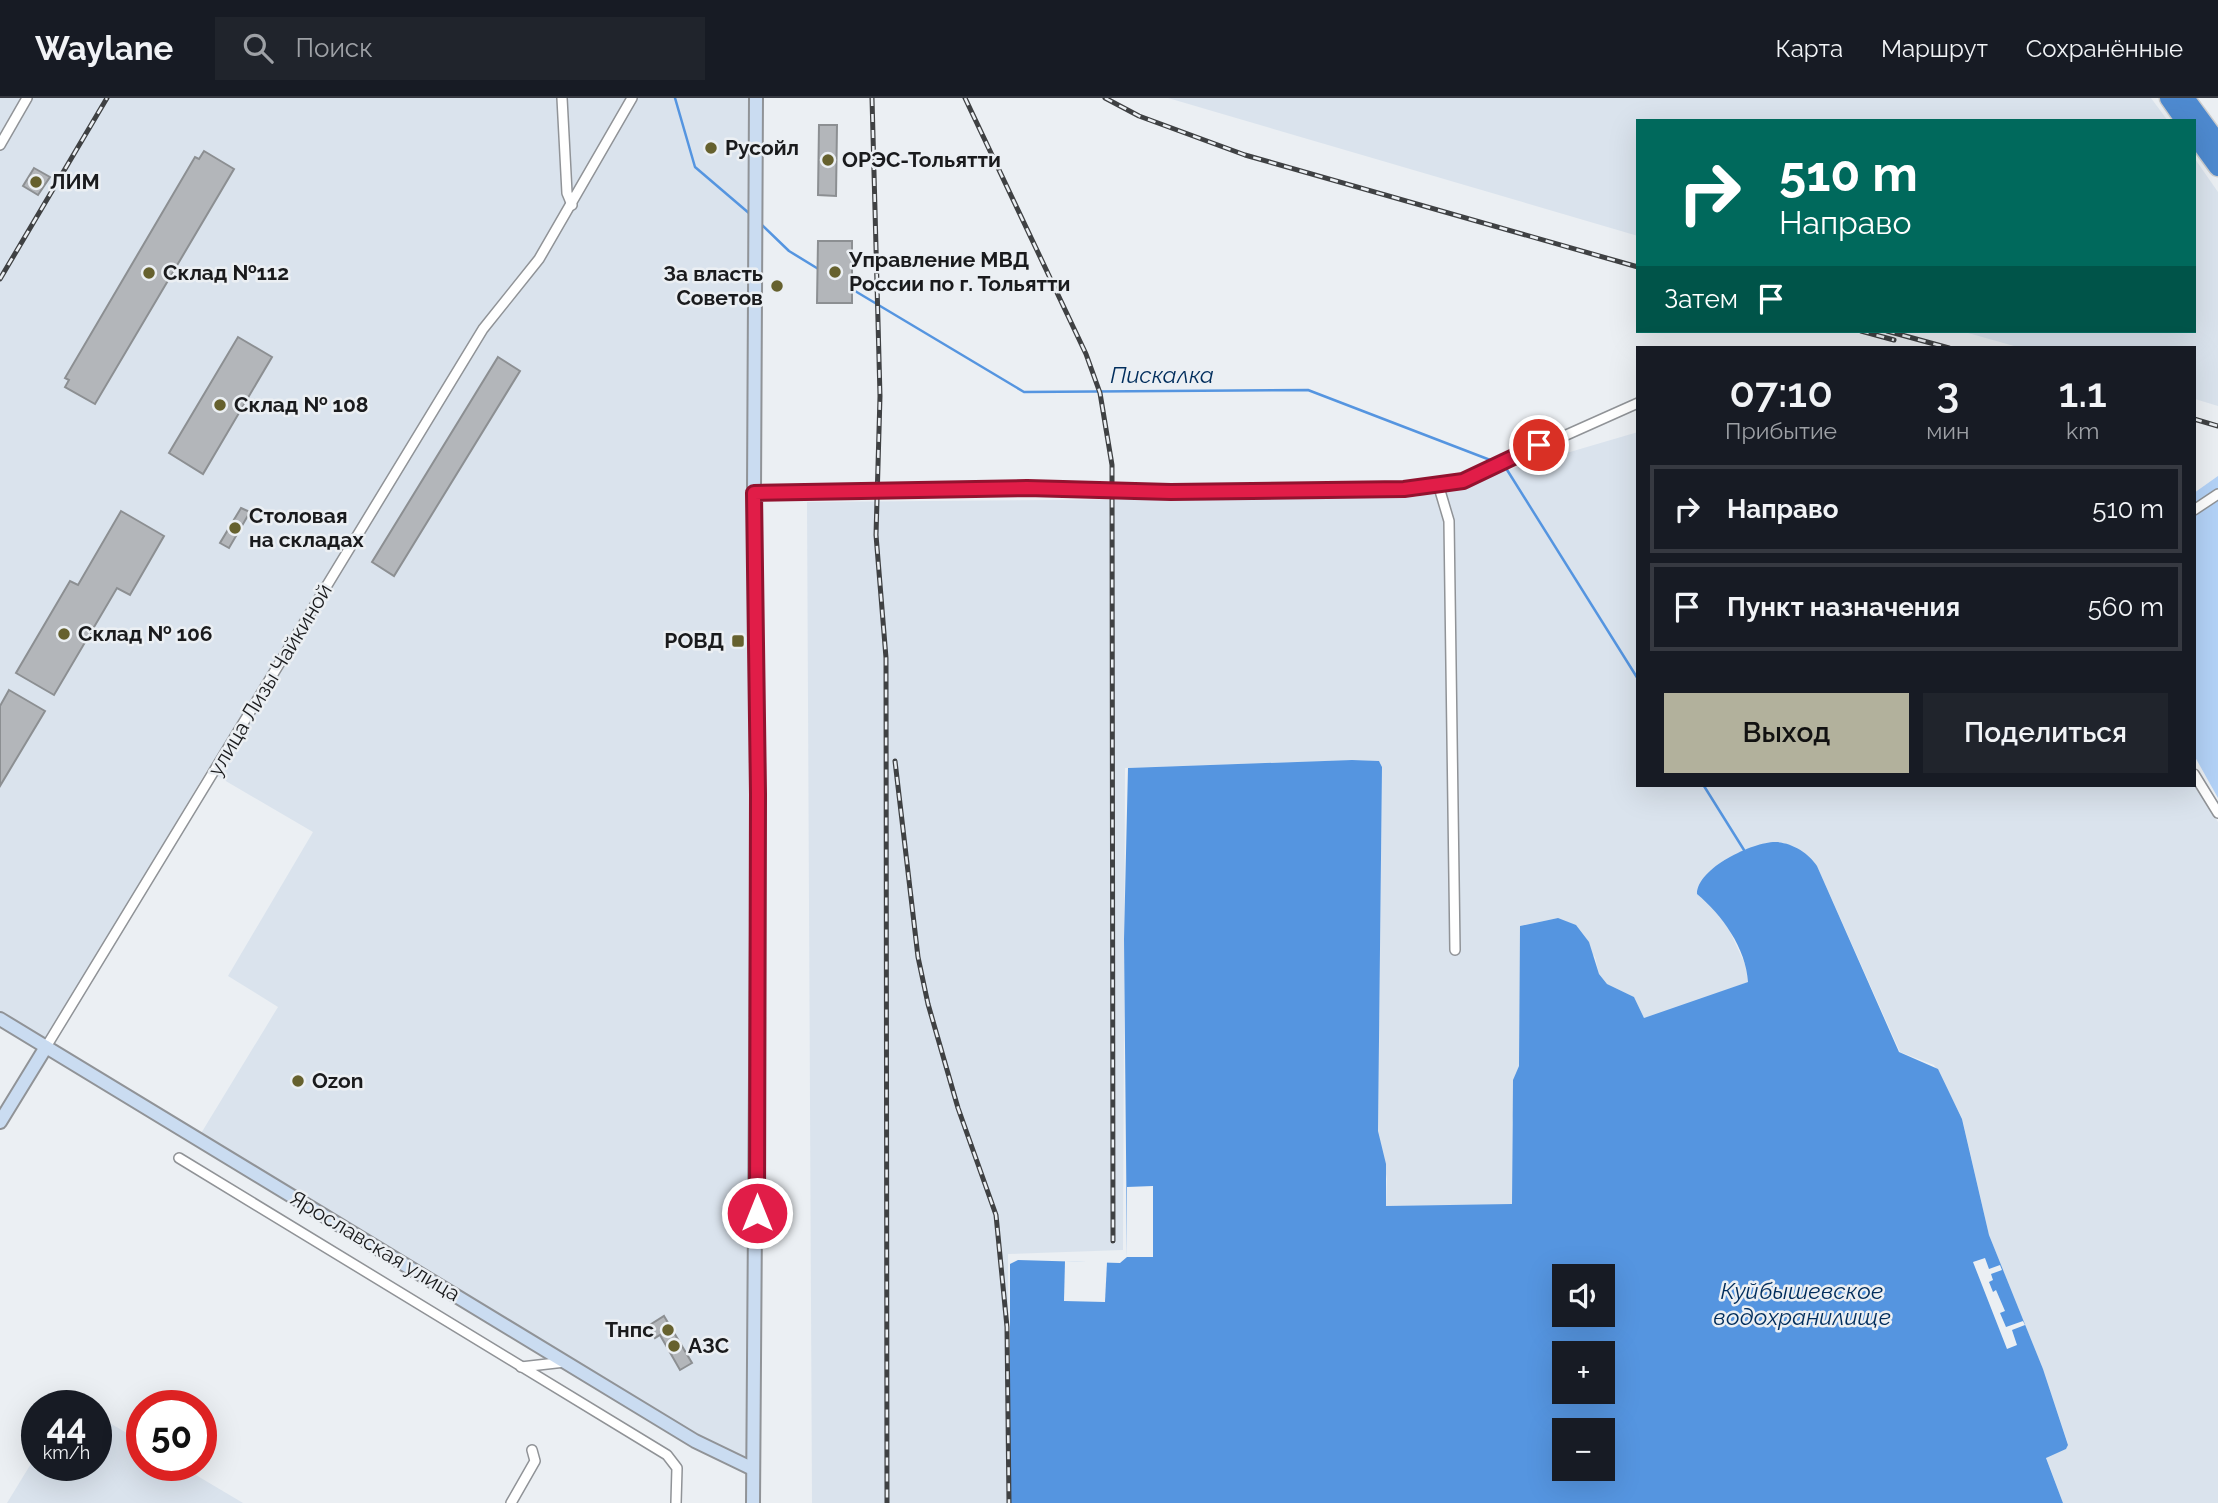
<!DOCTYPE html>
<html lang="ru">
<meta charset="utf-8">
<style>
body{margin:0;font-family:Raleway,sans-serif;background:#20242c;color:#f1f3f6;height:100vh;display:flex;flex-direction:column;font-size:26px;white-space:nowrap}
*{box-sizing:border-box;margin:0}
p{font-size:23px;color:#9ea1a6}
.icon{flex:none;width:38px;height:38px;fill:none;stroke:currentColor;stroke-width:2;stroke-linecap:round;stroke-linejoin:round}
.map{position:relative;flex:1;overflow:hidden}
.panel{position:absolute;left:1636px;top:248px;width:560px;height:441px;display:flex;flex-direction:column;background:#171b24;border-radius:0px;box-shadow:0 7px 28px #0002}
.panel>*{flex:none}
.top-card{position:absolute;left:1636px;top:21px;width:560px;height:214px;border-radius:0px;box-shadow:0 7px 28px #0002;background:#00695c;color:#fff;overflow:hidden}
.tools{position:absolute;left:1552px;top:1166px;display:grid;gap:14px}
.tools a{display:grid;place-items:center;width:63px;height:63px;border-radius:0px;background:#171b24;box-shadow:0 7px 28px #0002;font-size:35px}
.speed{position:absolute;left:21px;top:1292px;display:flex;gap:14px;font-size:35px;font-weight:700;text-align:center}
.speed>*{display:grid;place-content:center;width:91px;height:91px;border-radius:50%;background:#171b24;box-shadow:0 7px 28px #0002;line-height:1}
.speed small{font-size:18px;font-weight:400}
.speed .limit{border:10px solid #d22;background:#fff;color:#111}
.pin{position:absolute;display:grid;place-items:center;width:60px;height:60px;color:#fff;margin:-30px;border:4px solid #fff;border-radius:50%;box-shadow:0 2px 7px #0007}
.me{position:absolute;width:77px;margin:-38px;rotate:0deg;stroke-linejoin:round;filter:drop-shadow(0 0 5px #0008)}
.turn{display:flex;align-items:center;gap:24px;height:147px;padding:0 28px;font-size:32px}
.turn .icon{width:91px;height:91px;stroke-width:2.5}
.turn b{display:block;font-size:49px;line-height:60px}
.then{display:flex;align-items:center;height:66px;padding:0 28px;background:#0003;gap:14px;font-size:26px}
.eta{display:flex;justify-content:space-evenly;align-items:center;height:119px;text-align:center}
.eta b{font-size:42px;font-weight:600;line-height:49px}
.primary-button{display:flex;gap:14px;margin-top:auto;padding:14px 28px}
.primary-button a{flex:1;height:80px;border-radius:0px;background:#b2b19c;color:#111;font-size:28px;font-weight:600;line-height:80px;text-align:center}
.primary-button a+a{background:#20242c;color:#f1f3f6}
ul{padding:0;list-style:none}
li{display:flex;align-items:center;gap:21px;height:88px;margin:0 14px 10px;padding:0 14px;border:4px solid #363941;border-radius:0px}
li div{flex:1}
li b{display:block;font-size:26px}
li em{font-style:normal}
header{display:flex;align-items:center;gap:42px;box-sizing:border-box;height:98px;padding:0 35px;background:#171b24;border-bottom:2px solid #363941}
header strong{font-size:33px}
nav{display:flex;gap:38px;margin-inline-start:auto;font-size:24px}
.search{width:490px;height:63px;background:#20242c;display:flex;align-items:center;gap:18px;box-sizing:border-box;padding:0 24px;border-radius:0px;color:#9ea1a6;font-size:26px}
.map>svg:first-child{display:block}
</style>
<header>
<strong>Waylane</strong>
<div class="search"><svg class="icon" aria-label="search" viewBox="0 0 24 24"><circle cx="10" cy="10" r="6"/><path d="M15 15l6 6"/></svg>Поиск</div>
<nav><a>Карта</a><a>Маршрут</a><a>Сохранённые</a></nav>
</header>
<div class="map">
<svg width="2218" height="1405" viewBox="0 0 2218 1405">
<rect width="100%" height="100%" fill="#ebeff3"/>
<g fill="#dae3ed">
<path d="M0,0H752L751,1207L747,1364L697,1339L200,1037L278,909L228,878L313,734L207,672L46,944L0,916Z"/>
<path d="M1168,0H2151L2168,23H1638V138Z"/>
<path d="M2195,61L2218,94V308L2195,301L2194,250H2021L1961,233H2194Z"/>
<path d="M1638,334V688H2194L2195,685L2218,724V1405H2063L2046,1359L2066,1351L2068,1346L2043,1271L1989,1137L1962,1020L1934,967L1900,954L1817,768L1784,745L1775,744L1744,752L1724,762L1705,779L1701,799L1713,807L1725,823L1745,866L1748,884L1664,915L1644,920L1634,899L1607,886L1599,876L1595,859L1558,820L1520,828L1519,968L1512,1026V1107L1386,1108L1387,1081L1378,1033L1382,669L1379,663L1352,662L1125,670L1123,1152L1008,1156L1009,1405H812L807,404L1416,399Z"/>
<path d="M96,1317L142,1344V1367H179L243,1405H7L37,1356V1367H96Z"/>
</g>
<path fill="#b3d2f7" d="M2218,378V700L2195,659L2194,395Z"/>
<path fill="#5595e0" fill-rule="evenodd" d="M1352,662L1379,663L1382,669L1378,1033L1386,1066V1108L1512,1106L1513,982L1519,968L1520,828L1558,820L1576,827L1589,844L1599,876L1607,886L1634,899L1644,920L1748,884C1746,850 1722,817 1697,796C1697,770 1753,744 1775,744C1791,744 1809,755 1817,768L1899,954L1938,971L1962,1021L1989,1137L2043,1271L2068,1347L2066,1351L2046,1360L2063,1405H1010V1166L1018,1162L1120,1165L1127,1159L1124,841L1128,670ZM1564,1178H1603V1216H1564ZM1564,1255H1603V1293H1564ZM1564,1332H1603V1370H1564Z"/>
<g fill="#ebeff3">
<path d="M1153,1088V1159H1127V1089Z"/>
<path d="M1985,1160L1989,1171L2000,1167L2002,1172L1991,1176L1993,1182L1989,1184L1993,1194L1996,1192L2005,1213L2000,1215L2006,1229L2023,1223L2025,1227L2012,1232L2017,1247L2007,1251L1973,1164Z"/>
<path d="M1065,1163L1107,1164L1105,1204L1064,1203Z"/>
</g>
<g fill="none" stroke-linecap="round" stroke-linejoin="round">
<g stroke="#5595e0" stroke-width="2.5">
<path d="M675,0L695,69L750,116"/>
<path d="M760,125L789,153L820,172"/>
<path d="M850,190L1024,294L1308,292L1498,365"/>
<path d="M1504,367L1638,581"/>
<path d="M1704,688L1744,752"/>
</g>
</g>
<g fill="#b3b6ba" stroke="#8c8f92" stroke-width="2">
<path d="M819,27H837L836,98L818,97Z"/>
<path d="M204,53L234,71L95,306L65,289L69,282L65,280L195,59L199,61Z"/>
<path d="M34,70L50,79L38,97L23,88Z"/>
<path d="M818,143H852V205H817Z"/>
<path d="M238,239L272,259L203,376L169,355Z"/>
<path d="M498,259L520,273L394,478L372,464Z"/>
<path d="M241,410L250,414L229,450L220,445Z"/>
<path d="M121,413L164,438L130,497L117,490L54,597L16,575L70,483L78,487Z"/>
<path d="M9,592L45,613L0,688V608Z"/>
<path d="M664,1218L692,1265L680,1272L660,1237L655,1240L648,1228Z"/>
</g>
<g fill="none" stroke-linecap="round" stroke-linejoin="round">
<g stroke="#909397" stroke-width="12">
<g id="street">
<path d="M562,0L567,95L572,107"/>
<path d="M0,47L27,0"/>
<path d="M1438,386L1449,423L1455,852"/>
<path d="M754,395L1027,390L1171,394L1404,391L1463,383L1638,305"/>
<path d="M2194,412L2218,396"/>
<path d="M2194,676L2218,715"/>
<path d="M46,949L483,231L539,161L632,0"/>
<path d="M179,1060L667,1357L677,1370L676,1405"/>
<path d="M521,1269L565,1264"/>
<path d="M511,1405L535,1363L532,1352"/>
</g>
</g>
<g stroke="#909397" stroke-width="16">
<g id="secondary">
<path d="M0,921L695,1343L753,1371"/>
<path d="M0,1024L46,949"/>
<path d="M753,1405L758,696L754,395L756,0"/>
</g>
</g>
<g stroke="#cdcdcd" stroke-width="21">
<g id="highway">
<path d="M2169,0L2185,23"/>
<path d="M2185,0L2218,45"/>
<path d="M2194,36L2218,69"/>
</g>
</g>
<use href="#street" stroke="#fff" stroke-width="9"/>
<use href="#secondary" stroke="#cadcf1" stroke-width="12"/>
<use href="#highway" stroke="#4e8ad0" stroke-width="18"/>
<g stroke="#3f4143" stroke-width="5">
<g id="rail">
<path d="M872,0L880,298L876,437L886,560L887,1405"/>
<path d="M965,0L1086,256L1100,295L1112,367L1113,1143"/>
<path d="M1105,0L1139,18L1245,57L1638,169"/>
<path d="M0,181L107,0"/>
<path d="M1861,233L1894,242"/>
<path d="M1887,233L1949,250"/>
<path d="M2194,321L2218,328"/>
<path d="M895,663L918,859L928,906L958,1010L996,1117L1007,1229L1009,1405"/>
</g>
</g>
<use href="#rail" stroke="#ebeff3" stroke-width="2.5" stroke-dasharray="8" stroke-linecap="butt"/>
</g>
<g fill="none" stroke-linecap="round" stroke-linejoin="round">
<g stroke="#92132f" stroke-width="18">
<path id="route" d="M757,1115L758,696L754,395L1027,390L1171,394L1404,391L1463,383L1539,347"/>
</g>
<use href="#route" stroke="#e11d48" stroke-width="12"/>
</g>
<g fill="#66612e" stroke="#ebeff3" stroke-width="2.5">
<circle cx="711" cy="50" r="7"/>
<circle cx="828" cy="62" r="7"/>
<circle cx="36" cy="84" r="7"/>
<circle cx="835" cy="174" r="7"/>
<circle cx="149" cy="175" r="7"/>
<circle cx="777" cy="188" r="7"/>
<circle cx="220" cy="307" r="7"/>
<circle cx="235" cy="430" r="7"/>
<circle cx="64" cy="536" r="7"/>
<rect x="731" y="536" width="14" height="14" rx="3.5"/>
<circle cx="298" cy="983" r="7"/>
<circle cx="668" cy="1232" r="7"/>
<circle cx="674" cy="1248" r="7"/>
</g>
<g text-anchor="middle" stroke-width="5" stroke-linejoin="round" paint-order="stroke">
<g font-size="21" font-weight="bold" fill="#1a1b1d" stroke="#ebeff3" text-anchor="start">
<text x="725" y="57">Русойл</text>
<text x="842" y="69">ОРЭС-Тольятти</text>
<text x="50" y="91">ЛИМ</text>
<text x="849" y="169">Управление МВД<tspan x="849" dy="24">России по г. Тольятти</tspan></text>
<text x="163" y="182">Склад №112</text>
<text x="763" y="183" text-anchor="end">За власть<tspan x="763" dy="24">Советов</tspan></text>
<text x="234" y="314">Склад № 108</text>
<text x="249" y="425">Столовая<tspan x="249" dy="24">на складах</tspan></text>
<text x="78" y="543">Склад № 106</text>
<text x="724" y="550" text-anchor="end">РОВД</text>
<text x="312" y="990">Ozon</text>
<text x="654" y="1239" text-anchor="end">Тнпс</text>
<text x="688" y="1255">АЗС</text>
</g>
<g font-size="21" fill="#1a1b1d" stroke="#ebeff3">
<text transform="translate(270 582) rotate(-59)" y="7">улица Лизы Чайкиной</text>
<text transform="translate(375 1148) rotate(31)" y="7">Ярославская улица</text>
</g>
<g font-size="23" font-style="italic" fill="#002d5c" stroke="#ebeff3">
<text x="1162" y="285">Пискалка</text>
<text x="1802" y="1201">Куйбышевское<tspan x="1802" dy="26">водохранилище</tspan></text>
</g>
</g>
</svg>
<div class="tools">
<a><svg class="icon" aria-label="sound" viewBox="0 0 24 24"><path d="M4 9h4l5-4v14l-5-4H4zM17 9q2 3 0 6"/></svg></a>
<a>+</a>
<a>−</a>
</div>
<div class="speed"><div>44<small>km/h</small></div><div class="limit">50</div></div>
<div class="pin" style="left:1539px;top:347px;background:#d93025"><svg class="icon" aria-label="arrive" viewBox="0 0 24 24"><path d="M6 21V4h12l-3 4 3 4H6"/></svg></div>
<svg class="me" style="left:757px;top:1115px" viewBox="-20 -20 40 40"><circle r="17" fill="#e11d48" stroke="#fff" stroke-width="3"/><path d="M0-11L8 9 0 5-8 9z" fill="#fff"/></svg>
<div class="top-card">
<div class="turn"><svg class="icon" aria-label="right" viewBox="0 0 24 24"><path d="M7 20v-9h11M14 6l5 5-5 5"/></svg><div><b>510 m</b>Направо</div></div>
<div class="then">Затем<svg class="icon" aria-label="arrive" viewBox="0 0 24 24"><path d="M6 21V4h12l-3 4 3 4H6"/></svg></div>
</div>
<section class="panel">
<div class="eta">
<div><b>07:10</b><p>Прибытие</p></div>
<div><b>3</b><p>мин</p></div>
<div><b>1.1</b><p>km</p></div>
</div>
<ul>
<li><svg class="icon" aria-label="right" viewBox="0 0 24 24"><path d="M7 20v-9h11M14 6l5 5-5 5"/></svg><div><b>Направо</b></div><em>510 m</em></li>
<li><svg class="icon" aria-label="arrive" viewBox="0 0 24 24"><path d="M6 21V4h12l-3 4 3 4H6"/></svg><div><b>Пункт назначения</b></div><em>560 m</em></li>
</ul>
<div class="primary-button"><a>Выход</a><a>Поделиться</a></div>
</section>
</div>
